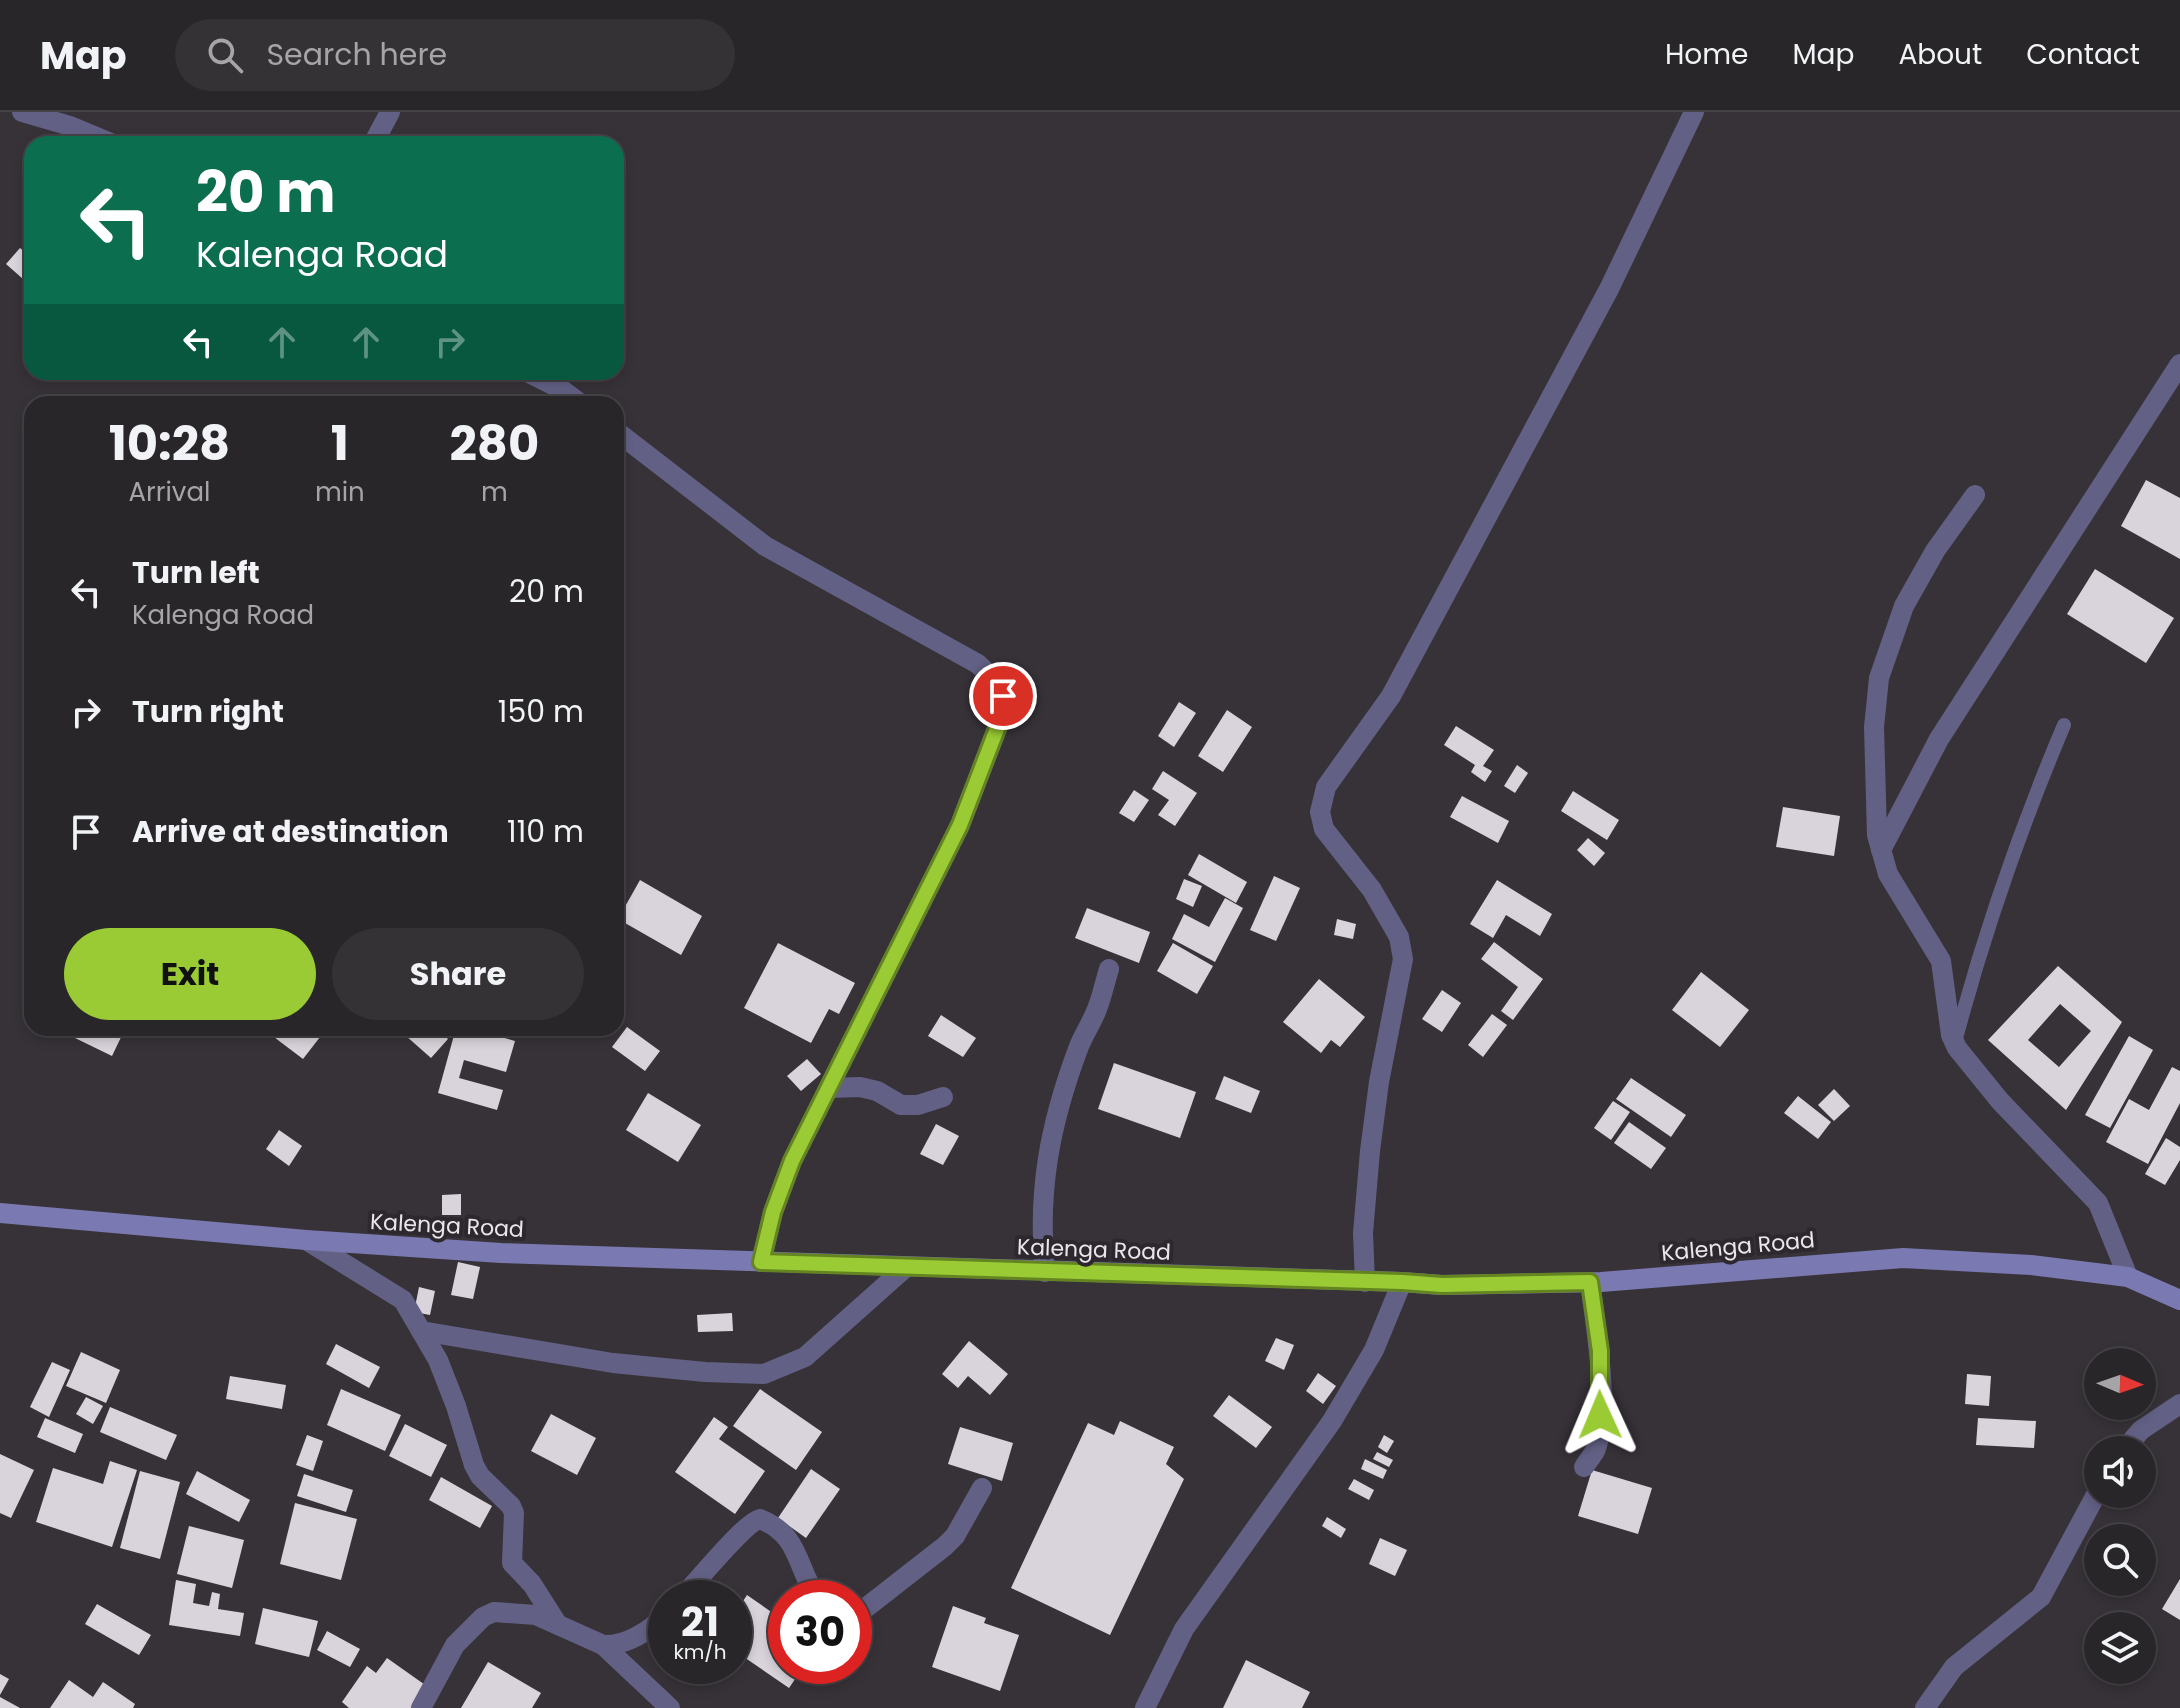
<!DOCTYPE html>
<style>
body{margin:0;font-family:Poppins,sans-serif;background:#353236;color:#f1f3f6;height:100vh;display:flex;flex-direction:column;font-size:30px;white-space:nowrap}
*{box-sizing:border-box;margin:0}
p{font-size:26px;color:#a5a5a8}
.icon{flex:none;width:44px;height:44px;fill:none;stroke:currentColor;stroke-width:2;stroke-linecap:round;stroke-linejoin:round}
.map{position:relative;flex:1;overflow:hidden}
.drawer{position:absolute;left:24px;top:284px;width:600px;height:640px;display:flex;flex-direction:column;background:#29262a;border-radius:24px;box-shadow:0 4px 12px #0003,0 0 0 2px #454347}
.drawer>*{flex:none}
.hud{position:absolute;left:24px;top:24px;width:600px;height:244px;border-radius:24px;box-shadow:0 4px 12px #0003,0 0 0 2px #454347;background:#0b6e4f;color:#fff;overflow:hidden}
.needle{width:52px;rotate:92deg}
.buttons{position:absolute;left:2084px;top:1236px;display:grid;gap:16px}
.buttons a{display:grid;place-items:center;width:72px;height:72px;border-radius:50%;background:#29262a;box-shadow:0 4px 12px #0003,0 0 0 2px #454347;font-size:40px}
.speed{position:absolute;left:648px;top:1468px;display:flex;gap:16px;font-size:40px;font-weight:700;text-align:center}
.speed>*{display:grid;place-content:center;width:104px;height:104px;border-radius:50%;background:#29262a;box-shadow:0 4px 12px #0003,0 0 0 2px #454347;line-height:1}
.speed small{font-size:20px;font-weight:400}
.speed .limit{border:12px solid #d22;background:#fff;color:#111}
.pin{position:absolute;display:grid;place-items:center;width:68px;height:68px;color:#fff;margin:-34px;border:4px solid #fff;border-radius:50%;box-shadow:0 2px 8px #0007}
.me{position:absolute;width:88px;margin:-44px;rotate:359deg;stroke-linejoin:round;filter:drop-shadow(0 0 6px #0008)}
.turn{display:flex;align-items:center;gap:28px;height:168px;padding:0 40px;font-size:36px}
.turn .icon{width:104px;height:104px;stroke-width:2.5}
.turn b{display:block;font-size:56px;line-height:68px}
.lanes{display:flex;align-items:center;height:76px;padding:0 40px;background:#0003;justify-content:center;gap:40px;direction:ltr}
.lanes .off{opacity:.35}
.eta{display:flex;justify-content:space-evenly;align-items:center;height:136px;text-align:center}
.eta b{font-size:48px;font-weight:700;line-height:56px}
.primary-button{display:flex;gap:16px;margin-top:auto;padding:16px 40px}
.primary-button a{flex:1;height:92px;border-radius:48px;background:#9acb34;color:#111;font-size:32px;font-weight:700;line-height:92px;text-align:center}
.primary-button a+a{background:#353236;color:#f1f3f6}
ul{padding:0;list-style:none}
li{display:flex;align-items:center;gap:24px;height:120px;padding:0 40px}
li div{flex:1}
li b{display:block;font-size:30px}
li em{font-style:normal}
header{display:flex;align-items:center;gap:48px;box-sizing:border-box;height:112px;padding:0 40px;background:#29262a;border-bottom:2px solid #454347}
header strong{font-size:38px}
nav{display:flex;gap:44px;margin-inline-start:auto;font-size:28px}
.search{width:560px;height:72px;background:#353236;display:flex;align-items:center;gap:20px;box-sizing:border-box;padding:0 28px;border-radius:44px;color:#a5a5a8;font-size:30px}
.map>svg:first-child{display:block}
</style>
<header>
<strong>Map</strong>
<div class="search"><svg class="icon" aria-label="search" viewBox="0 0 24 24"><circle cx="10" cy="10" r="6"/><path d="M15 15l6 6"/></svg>Search here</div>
<nav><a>Home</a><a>Map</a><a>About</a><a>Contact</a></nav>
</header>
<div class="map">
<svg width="2180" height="1596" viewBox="0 0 2180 1596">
<rect width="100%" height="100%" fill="#373238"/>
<g fill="#d9d4db" fill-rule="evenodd">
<path d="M20,136L32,146V175L6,152Z"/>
<path d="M2146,368L2180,386V447L2121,414Z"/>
<path d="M2095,457L2174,506L2146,551L2067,502Z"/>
<path d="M1179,590L1196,601L1174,635L1158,624Z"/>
<path d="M1227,598L1252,615L1223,660L1198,644Z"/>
<path d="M1456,614L1494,638L1483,654L1492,659L1485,670L1471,660L1475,653L1444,633Z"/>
<path d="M1517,653L1528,661L1515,681L1504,674Z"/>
<path d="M1163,659L1197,681L1175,714L1158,703L1169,688L1152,677Z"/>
<path d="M1134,678L1149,688L1134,710L1119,701Z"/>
<path d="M1573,679L1619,708L1607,728L1561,699Z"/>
<path d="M1462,684L1509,709L1498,731L1450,705Z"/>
<path d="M1783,695L1840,704L1834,744L1776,735Z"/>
<path d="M1588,726L1605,741L1594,754L1577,738Z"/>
<path d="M1199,742L1247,770L1236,791L1188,763Z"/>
<path d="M1274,764L1300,776L1276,829L1250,818Z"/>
<path d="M1184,767L1202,774L1193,795L1176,787Z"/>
<path d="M640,768L702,804L681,843L618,807Z"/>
<path d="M1497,768L1552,802L1540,824L1506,803L1493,826L1470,812Z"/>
<path d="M1225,786L1243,796L1215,850L1172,827L1184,802L1209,815Z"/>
<path d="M1087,796L1150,820L1139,851L1075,826Z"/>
<path d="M1337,807L1356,812L1353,827L1334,823Z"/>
<path d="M1494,830L1543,867L1513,908L1501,899L1518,875L1481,847Z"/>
<path d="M778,831L855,871L839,902L829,897L811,931L744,896Z"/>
<path d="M1173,831L1213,854L1197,882L1157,859Z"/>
<path d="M2058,854L2122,910L2066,998L1988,928ZM2060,892L2091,919L2059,955L2028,928Z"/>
<path d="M1701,860L1749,898L1720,935L1672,898Z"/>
<path d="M1319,867L1365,905L1340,935L1331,928L1321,941L1283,910Z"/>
<path d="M1442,878L1461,891L1442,920L1422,907Z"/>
<path d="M1492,902L1507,913L1483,945L1468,933Z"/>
<path d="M941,903L976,926L963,945L928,924Z"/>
<path d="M627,915L660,939L645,959L612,935Z"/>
<path d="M79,916H119L124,919L112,944L75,926Z"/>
<path d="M262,916H327L303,947Z"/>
<path d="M397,916H435L448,927L431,946Z"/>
<path d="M456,916H468L515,929L506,960L464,948L459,966L503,978L497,998L438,981Z"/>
<path d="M2129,924L2153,938L2110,1016L2085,1003Z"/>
<path d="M807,947L821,962L801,979L787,964Z"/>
<path d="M1114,951L1196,980L1180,1026L1098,997Z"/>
<path d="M2172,955L2180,959V991L2148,1052L2106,1030L2129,987L2149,998Z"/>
<path d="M1224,964L1260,979L1251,1001L1215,987Z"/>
<path d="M1631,966L1686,1003L1671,1025L1616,987Z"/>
<path d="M1834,977L1850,994L1834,1009L1818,993Z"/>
<path d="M648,981L701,1013L678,1050L626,1018Z"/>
<path d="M1798,984L1831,1010L1818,1027L1784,1001Z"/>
<path d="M1613,989L1630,1000L1611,1028L1594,1016Z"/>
<path d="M1629,1010L1666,1036L1651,1057L1614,1031Z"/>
<path d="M936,1012L959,1024L943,1053L920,1042Z"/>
<path d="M279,1018L302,1034L289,1054L266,1037Z"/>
<path d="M2166,1026L2180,1035V1048L2165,1073L2145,1062Z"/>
<path d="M461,1082V1103H442V1083Z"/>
<path d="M458,1150L480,1155L473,1187L451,1183Z"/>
<path d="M419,1175L435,1179L430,1203L414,1200Z"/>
<path d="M732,1201L733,1219L698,1220L697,1203Z"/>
<path d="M1276,1226L1294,1233L1284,1258L1265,1249Z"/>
<path d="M969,1229L1008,1262L990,1283L968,1264L958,1276L942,1262Z"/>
<path d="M336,1232L380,1255L369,1276L326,1252Z"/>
<path d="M81,1240L120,1258L106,1291L66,1274Z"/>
<path d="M52,1250L70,1258L49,1305L30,1295Z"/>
<path d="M1318,1261L1336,1274L1323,1292L1306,1279Z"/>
<path d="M1967,1262L1991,1264L1989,1294L1965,1292Z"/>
<path d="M230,1264L286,1273L282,1297L226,1287Z"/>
<path d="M341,1277L401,1303L385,1339L327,1313Z"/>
<path d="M760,1277L822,1320L796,1358L733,1314Z"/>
<path d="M1229,1283L1272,1315L1256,1336L1213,1304Z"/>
<path d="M86,1285L103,1294L93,1312L76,1302Z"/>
<path d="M110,1295L177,1323L166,1348L100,1320Z"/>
<path d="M551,1302L596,1326L577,1363L531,1339Z"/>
<path d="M714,1305L728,1315L719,1327L765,1359L735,1402L675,1360Z"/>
<path d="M45,1306L83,1322L75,1341L37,1325Z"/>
<path d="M1978,1306L2036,1309L2034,1336L1976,1333Z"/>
<path d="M1120,1309L1174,1335L1166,1352L1184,1367L1110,1523L1011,1476L1088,1311L1114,1323Z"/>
<path d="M405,1312L447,1333L431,1365L389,1344Z"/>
<path d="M960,1315L1013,1331L1002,1369L948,1352Z"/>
<path d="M307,1323L323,1329L313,1359L296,1353Z"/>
<path d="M1384,1323L1394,1329L1387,1341L1378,1335Z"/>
<path d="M1377,1340L1393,1348L1389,1355L1373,1347Z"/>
<path d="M0,1342L34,1358L11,1406L0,1401Z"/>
<path d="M1365,1347L1387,1358L1383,1367L1361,1357Z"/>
<path d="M110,1349L137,1358L112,1435L36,1410L53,1356L103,1372Z"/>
<path d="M811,1357L840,1377L806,1426L778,1406Z"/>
<path d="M1592,1358L1652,1376L1638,1422L1578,1404Z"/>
<path d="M140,1359L180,1370L160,1447L120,1436Z"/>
<path d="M197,1359L250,1388L239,1410L186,1382Z"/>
<path d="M304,1362L353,1378L346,1400L297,1384Z"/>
<path d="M441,1365L492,1394L480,1416L429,1388Z"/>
<path d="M1354,1367L1374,1378L1369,1388L1348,1377Z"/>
<path d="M295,1391L357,1407L341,1468L280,1452Z"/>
<path d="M1327,1405L1346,1417L1341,1426L1322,1414Z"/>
<path d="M189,1414L244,1428L232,1476L177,1462Z"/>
<path d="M1380,1426L1407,1438L1395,1464L1369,1452Z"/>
<path d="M2180,1467V1508L2162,1497Z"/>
<path d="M176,1468L196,1472L193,1491L209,1494L212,1480L220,1482L218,1497L244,1501L240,1524L169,1513Z"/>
<path d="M747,1483L786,1510V1554H804L789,1576L738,1541L734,1546V1503Z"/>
<path d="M97,1492L151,1523L139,1543L85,1512Z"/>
<path d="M953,1494L986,1506L984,1511L1019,1523L1000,1579L932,1555Z"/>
<path d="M263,1496L318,1509L309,1545L255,1532Z"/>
<path d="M327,1519L360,1537L350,1555L317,1538Z"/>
<path d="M387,1546L428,1575L414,1596H349L342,1590L367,1554L376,1561Z"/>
<path d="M1246,1548L1310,1580L1302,1596H1223Z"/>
<path d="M488,1550L541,1581L532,1596H461Z"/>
<path d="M0,1562L9,1567L0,1583Z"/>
<path d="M69,1568L93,1585L103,1570L135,1592L133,1596H50Z"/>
<path d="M0,1585L20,1596H0Z"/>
</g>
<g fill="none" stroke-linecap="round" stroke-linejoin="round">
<path stroke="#626185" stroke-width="14" d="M1955,930C1984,821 2020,717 2064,613"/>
<g stroke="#626185" stroke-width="20">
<path d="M22,0L70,14L113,32"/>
<path d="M373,32L390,0"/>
<path d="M527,260L561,277L581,292"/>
<path d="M616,319L765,434L978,552C994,567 1003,577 1003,601L960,713L792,1049L773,1100L761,1150"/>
<path d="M1975,383L1935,439L1904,494L1879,566L1874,615L1877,723L1888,762L1941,849L1951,923L1957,936L2000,989L2098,1091L2128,1165"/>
<path d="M1881,738L1939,627L2180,252"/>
<path d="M830,976L860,975L877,979L901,993H918L943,985"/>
<path d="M306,1128L403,1188L438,1248L456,1294L474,1353L480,1364L511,1394L514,1401L512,1451L532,1472L558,1513"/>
<path d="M1045,1160C1037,1079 1050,1012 1078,937C1082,926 1089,915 1094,904C1101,890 1104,873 1109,857"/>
<path d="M1365,1170L1363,1121L1370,1039L1379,970L1403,847L1399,825L1372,778L1324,717L1320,700L1326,675L1391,584L1609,177L1694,0"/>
<path d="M421,1219L613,1251L705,1260L764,1262L805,1245L906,1155"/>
<path d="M2124,1338L2141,1318L2180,1292"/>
<path d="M1584,1355C1588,1349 1592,1344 1595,1339C1611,1302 1595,1210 1590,1170"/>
<path d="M681,1486C696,1471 745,1410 760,1407C800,1423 796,1454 817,1486"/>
<path d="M854,1505L945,1434L955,1424L982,1376"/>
<path d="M603,1533L670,1596"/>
<path d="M421,1596L455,1533L483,1505L494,1500L536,1503L603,1533C626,1534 650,1519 666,1502"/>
<path d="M1145,1596L1184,1517L1332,1309L1374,1238L1402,1170"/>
<path d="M1925,1596L1954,1555L2041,1485L2098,1379"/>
</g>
<path stroke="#7b79b2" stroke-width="20" d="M0,1101L306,1128L501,1141L1402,1170L1442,1173L1601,1170L1903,1146L2031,1153L2128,1165L2180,1188"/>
</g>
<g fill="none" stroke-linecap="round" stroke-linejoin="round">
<g stroke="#648422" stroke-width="20">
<path id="route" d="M1003,584V601L960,713L792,1049L773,1100L761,1150L1402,1170L1442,1173L1590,1170L1600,1239V1303"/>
</g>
<use href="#route" stroke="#9acb34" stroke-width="14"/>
</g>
<g text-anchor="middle" stroke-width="8" stroke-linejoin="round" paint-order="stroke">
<g font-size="22" fill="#e9e6ea" stroke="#2d282e">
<text transform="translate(447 1113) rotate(3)" y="8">Kalenga Road</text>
<text transform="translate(1738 1134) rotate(-5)" y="8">Kalenga Road</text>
<text transform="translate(1094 1137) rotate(2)" y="8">Kalenga Road</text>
</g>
</g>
</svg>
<div class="buttons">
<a><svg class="needle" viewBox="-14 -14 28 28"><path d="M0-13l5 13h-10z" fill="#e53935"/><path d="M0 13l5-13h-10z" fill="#a5a5a8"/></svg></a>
<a><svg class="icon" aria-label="sound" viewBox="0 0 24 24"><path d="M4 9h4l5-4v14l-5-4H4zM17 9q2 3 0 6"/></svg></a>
<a><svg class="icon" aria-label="search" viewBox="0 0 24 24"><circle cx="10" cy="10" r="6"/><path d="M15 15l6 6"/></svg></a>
<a><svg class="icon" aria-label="layers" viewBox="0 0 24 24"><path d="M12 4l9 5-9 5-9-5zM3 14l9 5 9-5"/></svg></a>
</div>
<div class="speed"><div>21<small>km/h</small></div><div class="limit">30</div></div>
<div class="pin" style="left:1003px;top:584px;background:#d93025"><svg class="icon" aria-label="arrive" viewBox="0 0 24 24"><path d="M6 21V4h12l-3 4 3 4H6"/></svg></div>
<svg class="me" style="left:1600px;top:1303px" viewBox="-20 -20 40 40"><path d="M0-17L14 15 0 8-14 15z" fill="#9acb34" stroke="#fff" stroke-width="4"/></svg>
<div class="hud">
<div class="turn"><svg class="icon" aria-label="left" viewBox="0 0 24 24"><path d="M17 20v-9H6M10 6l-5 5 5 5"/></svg><div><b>20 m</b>Kalenga Road</div></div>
<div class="lanes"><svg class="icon" aria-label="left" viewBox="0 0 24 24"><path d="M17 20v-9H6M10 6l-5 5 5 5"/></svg><svg class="icon off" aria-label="ahead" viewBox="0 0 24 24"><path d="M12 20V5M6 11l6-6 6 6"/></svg><svg class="icon off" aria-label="ahead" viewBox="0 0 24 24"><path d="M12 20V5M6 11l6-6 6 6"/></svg><svg class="icon off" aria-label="right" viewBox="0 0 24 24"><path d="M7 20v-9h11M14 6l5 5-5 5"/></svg></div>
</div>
<section class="drawer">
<div class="eta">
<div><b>10:28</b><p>Arrival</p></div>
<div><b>1</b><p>min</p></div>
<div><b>280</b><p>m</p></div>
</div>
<ul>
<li><svg class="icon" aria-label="left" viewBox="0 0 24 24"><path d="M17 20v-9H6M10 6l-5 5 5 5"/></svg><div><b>Turn left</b><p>Kalenga Road</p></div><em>20 m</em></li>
<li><svg class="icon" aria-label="right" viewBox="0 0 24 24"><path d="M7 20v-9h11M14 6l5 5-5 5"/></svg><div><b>Turn right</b></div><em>150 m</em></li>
<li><svg class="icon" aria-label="arrive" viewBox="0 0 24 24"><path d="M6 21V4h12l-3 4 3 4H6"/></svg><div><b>Arrive at destination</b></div><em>110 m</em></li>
</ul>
<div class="primary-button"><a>Exit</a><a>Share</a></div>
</section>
</div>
